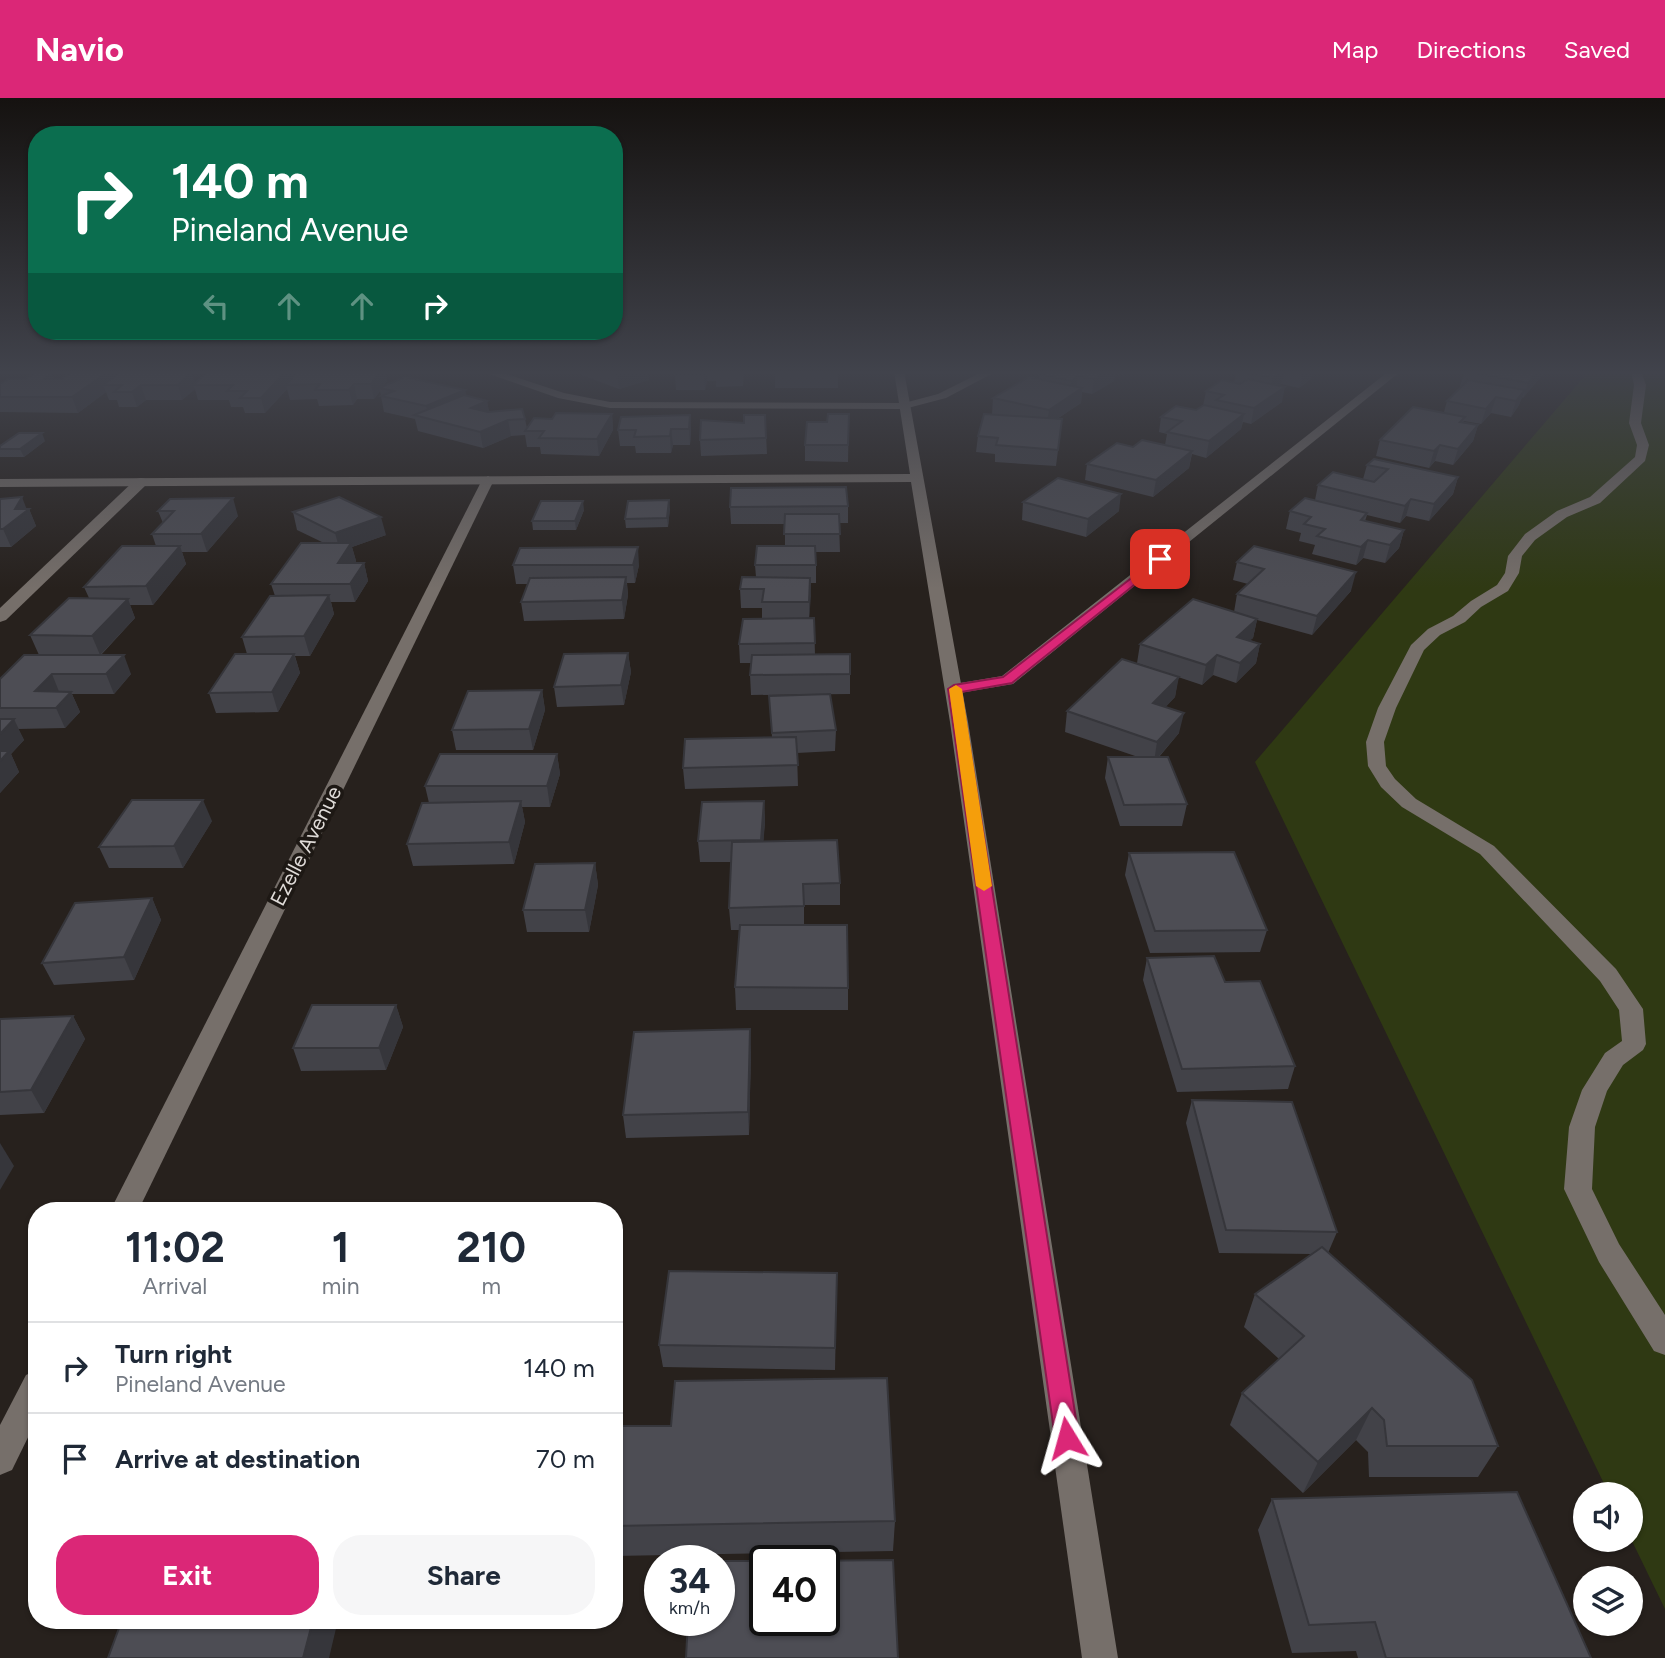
<!DOCTYPE html>
<style>
body{margin:0;font-family:Figtree,sans-serif;background:#f6f6f7;color:#1f2937;height:100vh;display:flex;flex-direction:column;font-size:26px;white-space:nowrap}
*{box-sizing:border-box;margin:0}
p{font-size:23px;color:#747a83}
.icon{flex:none;width:38px;height:38px;fill:none;stroke:currentColor;stroke-width:2;stroke-linecap:round;stroke-linejoin:round}
.map{position:relative;flex:1;overflow:hidden}
.details{position:absolute;left:28px;top:1104px;width:595px;height:427px;display:flex;flex-direction:column;background:#fff;border-radius:28px;box-shadow:0 2px 5px #0004}
.details>*{flex:none}
.guide{position:absolute;left:28px;top:28px;width:595px;height:214px;border-radius:28px;box-shadow:0 2px 5px #0004;background:#0b6e4f;color:#fff;overflow:hidden}
.fabs{position:absolute;left:1573px;top:1384px;display:grid;gap:14px}
.fabs a{display:grid;place-items:center;width:70px;height:70px;border-radius:50%;background:#fff;box-shadow:0 2px 5px #0004;font-size:35px}
.speed{position:absolute;left:644px;top:1447px;display:flex;gap:14px;font-size:35px;font-weight:700;text-align:center}
.speed>*{display:grid;place-content:center;width:91px;height:91px;border-radius:50%;background:#fff;box-shadow:0 2px 5px #0004;line-height:1}
.speed small{font-size:18px;font-weight:400}
.speed .limit{border:4px solid #111;border-radius:10px;background:#fff;color:#111}
.pin{position:absolute;display:grid;place-items:center;width:60px;height:60px;color:#fff;margin:-30px;border-radius:14px;box-shadow:0 4px 10px #0006}
.me{position:absolute;width:77px;margin:-38px;rotate:352deg;stroke-linejoin:round;filter:drop-shadow(0 0 5px #0008)}
.turn{display:flex;align-items:center;gap:24px;height:147px;padding:0 28px;font-size:32px}
.turn .icon{width:91px;height:91px;stroke-width:2.5}
.turn b{display:block;font-size:49px;line-height:60px}
.lanes{display:flex;align-items:center;height:66px;padding:0 28px;background:#0003;justify-content:center;gap:35px;direction:ltr}
.lanes .off{opacity:.35}
.eta{display:flex;justify-content:space-evenly;align-items:center;height:119px;text-align:center}
.eta b{font-size:42px;font-weight:700;line-height:49px}
.primary-button{display:flex;gap:14px;margin-top:auto;padding:14px 28px}
.primary-button a{flex:1;height:80px;border-radius:28px;background:#db2777;color:#fff;font-size:28px;font-weight:700;line-height:80px;text-align:center}
.primary-button a+a{background:#f6f6f7;color:#1f2937}
ul{padding:0;list-style:none}
li{display:flex;align-items:center;gap:21px;height:91px;padding:0 28px;border-top:2px solid #e0e1e3}
li div{flex:1}
li b{display:block;font-size:26px}
li em{font-style:normal}
header{display:flex;align-items:center;gap:42px;box-sizing:border-box;height:98px;padding:0 35px;background:#db2777;color:#fff}
header strong{font-size:33px}
nav{display:flex;gap:38px;margin-inline-start:auto;font-size:24px}
.map>svg:first-child{display:block}
</style>
<header>
<strong>Navio</strong>
<nav><a>Map</a><a>Directions</a><a>Saved</a></nav>
</header>
<div class="map">
<svg width="1665" height="1560" viewBox="0 0 1665 1560">
<rect width="100%" height="100%" fill="#27211d"/>
<path fill="#2f3913" d="M1589,273H1665V1511L1631,1441V1396H1609L1255,664Z"/>
<g fill="none" stroke-linecap="round" stroke-linejoin="round">
<path fill="#766f6a" fill-rule="evenodd" d="M1631,273H1641L1646,287L1641,325L1649,347L1645,363L1600,405L1567,419L1535,442L1522,458L1519,475L1508,493L1481,509L1465,524L1440,537L1424,552L1396,610L1384,644L1386,668L1395,681L1416,701L1494,748L1616,871L1643,911L1646,946L1643,952L1623,967L1607,993L1595,1029L1592,1091L1619,1146L1665,1217V1257L1654,1253L1599,1164L1564,1091L1569,1029L1582,992L1605,955L1622,943L1619,912L1600,883L1480,756L1402,709L1381,689L1368,668L1366,644L1378,610L1411,547L1428,531L1453,518L1471,503L1497,487L1505,475L1508,458L1525,436L1557,413L1590,399L1635,359L1637,347L1629,325L1634,287Z"/>
<g fill="#766f6a" fill-rule="evenodd">
<path d="M481,273H497L564,295L610,304L904,305L938,296L984,273H997L946,300L904,311L610,310L558,300Z"/>
<path d="M1389,273H1401L1013,586L954,596L948,595L945,591L948,587L1002,578Z"/>
<path d="M488,378L494,382L138,1113H110L482,382Z"/>
<path d="M141,380L146,381V387L6,522L0,524V510L136,381Z"/>
<path d="M37,1272V1321L12,1372L0,1377V1327L26,1277Z"/>
</g>
<path fill="#766f6a" fill-rule="evenodd" d="M894,273H904L968,624L1118,1560H1082L950,624L911,384L0,389V381L910,376Z"/>
</g>
<g fill="#424248">
<path d="M73,273H116L117,277L122,273H165L166,274L196,285L208,273H292L294,278L298,273H385L387,283L383,288L465,292L466,298L487,303L489,314L525,321L527,330L552,321L612,316L613,332L599,358L541,356L540,349H527L525,337L511,338L483,350L418,333L415,321L384,314L380,293L374,301H357L353,307L319,308L317,301L290,302L287,291L265,315H245L243,309H231L229,302H198L195,291L182,302H146L137,309H119L117,302H109L106,294L78,315L0,314V286L61,281Z"/>
<path d="M579,273H649V282L619,291L579,276Z"/>
<path d="M676,273H744L743,288L716,289V283H707L705,292H676L675,277Z"/>
<rect x="775" y="273" width="63" height="17"/>
<path d="M1045,273H1129L1122,277L1115,276L1114,283L1092,296L1082,294L1081,305L1057,321H1062L1056,368L995,364V356L976,354L978,338L997,317L992,316L993,300L1039,281V276Z"/>
<path d="M1237,273H1313L1311,281L1299,290L1281,286L1279,288L1282,304L1251,326L1243,324L1241,331L1206,360L1192,356L1189,370L1153,399L1085,382L1087,366L1133,349L1165,347L1167,336L1159,334L1161,319L1196,312L1203,308L1206,293L1234,285Z"/>
<path d="M1465,273H1544L1543,276L1523,300L1522,299L1519,307L1511,319L1491,315L1481,326L1464,323L1463,325L1478,327L1473,343L1453,367L1435,363L1429,370L1376,358L1380,342L1444,314L1447,303L1461,288H1460Z"/>
<path d="M849,316L848,364L805,363V347L827,324Z"/>
<path d="M690,317L691,333L690,347H673L671,355H636L635,348H620L618,332Z"/>
<path d="M765,317L767,356L701,358L700,342Z"/>
<path d="M45,343L24,359H0V348Z"/>
<path d="M1367,367L1458,379L1453,396L1429,423L1406,418L1400,425L1367,417L1365,423L1404,432L1399,450L1385,465L1363,460L1356,467L1312,456L1315,447L1299,443L1301,435L1286,431L1290,413L1315,402L1318,387L1363,381Z"/>
<path d="M0,401L29,411L36,428L11,449H0Z"/>
<path d="M170,401L238,418L207,454H182L186,466L153,507H130L135,520L101,557L131,576L114,596H72L80,614L65,630L18,631L24,642L11,656L19,674L0,695V581L39,557L30,537L89,500L84,489L156,448L152,436L163,425L158,413Z"/>
<path d="M1023,404L1119,413L1086,439L1022,422Z"/>
<path d="M848,408V425H839L840,454H816V485H811L809,520H814L815,557L850,556V596L751,597L750,577L751,565H740L739,546L762,521V510H741L740,491L756,479L755,467L785,448V426H731L730,409Z"/>
<path d="M670,410L668,429L626,430L625,421Z"/>
<path d="M584,412L576,432H533L532,423Z"/>
<path d="M293,414L386,437L352,449L356,463L355,465H364L368,483L355,504H331L334,516L310,558H295L300,575L278,614L216,615L209,595L247,556L242,539L275,498L271,486L324,445L297,432Z"/>
<path d="M520,450L639,467L635,485H627L628,497L624,521L524,523L521,504L528,486H516L513,467Z"/>
<path d="M1237,464L1351,493L1312,537L1257,522L1253,540L1250,542L1260,546L1256,565L1236,585L1213,577L1202,587L1178,579L1175,599L1165,609L1179,635L1159,659L1187,706L1182,728H1120L1105,680L1108,659H1138L1065,634L1067,613L1170,576L1137,565L1140,546L1234,514L1237,496L1248,486L1233,482Z"/>
<path d="M628,555L631,574L624,607L557,609L554,589Z"/>
<path d="M542,592L545,612L533,652H456L452,632Z"/>
<path d="M769,598L836,632L835,653L797,655L798,688L685,691L683,670L772,639Z"/>
<path d="M557,656L560,676L550,709H522L525,724L514,766L413,768L407,746L429,705L425,688Z"/>
<path d="M764,703L765,724L763,744L840,785V807H804V827L848,890V912H736L735,889L740,832H731L729,810L731,764H700L698,743Z"/>
<path d="M212,723L183,770H109L99,749Z"/>
<path d="M1129,755L1267,832L1260,854L1150,855L1125,777Z"/>
<path d="M595,765L598,787L589,834H527L523,812Z"/>
<path d="M152,800L161,822L134,882L54,887L42,865Z"/>
<path d="M1147,860L1225,884L1295,968L1288,991L1177,994L1143,882Z"/>
<path d="M396,907L403,929L386,972L301,973L293,950Z"/>
<path d="M73,918L85,941L44,1015L0,1017V921Z"/>
<path d="M751,954L749,1037L626,1040L623,1017Z"/>
<path d="M1192,1002L1337,1134L1328,1155L1498,1348L1478,1379H1369L1368,1354L1356,1342L1303,1395L1230,1327L1242,1295L1279,1261L1244,1229L1255,1196L1312,1156L1219,1155L1186,1025Z"/>
<path d="M837,1175L835,1272L663,1269L659,1247Z"/>
<path d="M614,1348L895,1423L893,1453L614,1458Z"/>
<path d="M1272,1401L1591,1560H1358L1356,1553L1292,1555L1258,1432Z"/>
</g>
<g fill="#36363b">
<path d="M109,273H116L119,284L103,287L106,294L78,315L72,299Z"/>
<path d="M286,273H292L295,282L286,287L287,291L265,315L261,300Z"/>
<path d="M380,273H385L387,283L382,290H379L380,293L374,301L371,286Z"/>
<path d="M627,273H649V282L619,291L617,276Z"/>
<path d="M705,273H707V283L705,292L704,277Z"/>
<path d="M1107,273H1115L1114,283L1092,296L1094,281Z"/>
<path d="M1282,273H1284L1281,286L1269,295L1273,280Z"/>
<path d="M1305,273H1313L1311,281L1299,290L1303,275Z"/>
<path d="M1538,273H1544L1543,276L1523,300L1528,285Z"/>
<path d="M192,274L196,287H193L195,291L182,302L178,287Z"/>
<path d="M52,275L58,290L44,281Z"/>
<path d="M1078,278L1076,293L1069,298L1071,283Z"/>
<path d="M354,286L357,301L353,307L349,292Z"/>
<path d="M141,287L146,302L137,309L132,294Z"/>
<path d="M1285,289L1282,304L1251,326L1254,310Z"/>
<path d="M1082,290L1081,305L1047,327L1049,312Z"/>
<path d="M465,292L468,307L429,320L426,308Z"/>
<path d="M1525,292L1519,307L1511,319L1516,303Z"/>
<path d="M1496,299L1491,315L1481,326L1486,311Z"/>
<path d="M487,303L490,319L471,310Z"/>
<path d="M612,316L613,332L599,358L597,341Z"/>
<path d="M1244,316L1241,331L1206,360L1209,343Z"/>
<path d="M690,317L691,333L690,347L689,331Z"/>
<path d="M508,322L511,338L483,350L480,334Z"/>
<path d="M1478,327L1473,343L1453,367L1458,351Z"/>
<path d="M671,331L673,347L671,355L670,338Z"/>
<path d="M42,335L45,343L24,359L20,351Z"/>
<path d="M1440,347L1435,363L1429,370L1434,353Z"/>
<path d="M1192,353L1189,370L1153,399L1156,382Z"/>
<path d="M1458,379L1453,396L1429,423L1434,406Z"/>
<path d="M1121,396L1119,413L1086,439L1088,421Z"/>
<path d="M22,399L27,412L29,411L36,428L11,449L3,431Z"/>
<path d="M233,400L238,418L207,454L201,436Z"/>
<path d="M1411,401L1406,418L1400,425L1405,408Z"/>
<path d="M669,402L670,410L668,429L667,420Z"/>
<path d="M583,403L584,412L576,432L575,423Z"/>
<path d="M381,419L386,437L352,449L356,463L343,483L338,465L340,453L335,435Z"/>
<path d="M1404,432L1399,450L1385,465L1390,447Z"/>
<path d="M1368,442L1363,460L1356,467L1361,449Z"/>
<path d="M180,448L186,466L153,507L146,488Z"/>
<path d="M638,449L639,467L635,485L633,467Z"/>
<path d="M364,465L368,483L355,504L350,486Z"/>
<path d="M1356,474L1351,493L1312,537L1317,518Z"/>
<path d="M626,479L628,497L624,521L622,502Z"/>
<path d="M810,480L811,498L809,523V504Z"/>
<path d="M329,497L334,516L310,558L304,538Z"/>
<path d="M128,501L135,520L100,557L92,538Z"/>
<path d="M1257,521L1253,540L1233,558L1237,539Z"/>
<path d="M1260,546L1256,565L1236,585L1240,565Z"/>
<path d="M628,555L631,574L624,607L621,587Z"/>
<path d="M294,556L300,575L278,614L272,594Z"/>
<path d="M124,557L131,576L114,596L106,576Z"/>
<path d="M1217,557L1213,577L1202,587L1206,567Z"/>
<path d="M52,576L60,596L35,593Z"/>
<path d="M1179,579L1175,599L1150,626L1153,605Z"/>
<path d="M542,592L545,612L533,652L529,631Z"/>
<path d="M71,594L80,614L65,630L56,610Z"/>
<path d="M1184,615L1179,635L1154,664L1157,644Z"/>
<path d="M14,621L24,642L11,656L19,674L0,695V636Z"/>
<path d="M557,656L560,676L550,709L547,688Z"/>
<path d="M203,702L212,723L183,770L174,748Z"/>
<path d="M521,703L525,724L514,766L509,744Z"/>
<path d="M764,703L765,724L762,764L761,742Z"/>
<path d="M595,765L598,787L589,834L585,812Z"/>
<path d="M152,800L161,822L134,882L124,859Z"/>
<path d="M396,907L403,929L386,972L379,950Z"/>
<path d="M73,918L85,941L44,1015L31,992Z"/>
<path d="M750,931L751,954L749,1037L748,1014Z"/>
<path d="M0,1045L14,1068L0,1092Z"/>
<path d="M1372,1310L1356,1342L1303,1395L1318,1364Z"/>
<path d="M313,1522H338L329,1560H303Z"/>
</g>
<g fill="#4d4d54" stroke="#36363b" stroke-width="2">
<path d="M73,273H109L72,299H0V286L8,281H25L35,275H52L44,281H61Z"/>
<path d="M122,273H158L156,274H192L178,287H141L132,294H114L122,287H103Z"/>
<path d="M208,273H286L261,300H240L247,293H227L233,287H193Z"/>
<path d="M298,273H380L371,286H354L349,292H315L320,286L286,287Z"/>
<path d="M609,273H627L617,276Z"/>
<path d="M676,273H705L704,277H675Z"/>
<path d="M716,273H743L715,274Z"/>
<rect x="775" y="273" width="63" height="2"/>
<path d="M1045,273H1107L1094,281L1078,278L1071,283L1039,276Z"/>
<path d="M1238,273H1282L1273,280Z"/>
<path d="M1465,273H1538L1528,285Z"/>
<path d="M405,279L465,292L426,308L381,298L394,293L379,290Z"/>
<path d="M1029,279L1082,290L1049,312L993,300Z"/>
<path d="M1248,281L1285,289L1254,310L1216,302L1224,297L1206,293L1222,282L1240,286Z"/>
<path d="M1468,282L1525,292L1516,303L1496,299L1486,311L1447,303Z"/>
<path d="M464,297L487,303L471,310L488,314L522,311L525,321L508,322L480,334L414,317Z"/>
<path d="M1204,307L1244,316L1209,343L1167,334L1182,323L1161,319L1176,308L1196,312Z"/>
<path d="M1413,309L1465,319L1460,324L1478,327L1458,351L1440,347L1434,353L1380,342Z"/>
<path d="M556,315L612,316L597,341L539,340L544,333H525L534,320L552,321Z"/>
<path d="M828,316H849L848,347H805L807,324H827Z"/>
<path d="M984,316L1062,321L1058,352L996,347L998,340L978,338Z"/>
<path d="M690,317L689,331H671L670,338L634,339L636,332H618L621,319Z"/>
<path d="M744,317H765L766,340L700,342L701,322L744,325Z"/>
<path d="M19,335H42L20,351H0V348Z"/>
<path d="M1142,342L1192,353L1156,382L1087,366L1117,345L1133,349Z"/>
<path d="M1374,361L1458,379L1434,406L1411,401L1405,408L1318,387L1333,374L1374,384L1388,371L1367,367Z"/>
<path d="M1058,380L1121,396L1088,421L1023,404Z"/>
<path d="M846,389L848,408L730,409L731,390Z"/>
<path d="M22,399L15,411H29L3,431H0V401Z"/>
<path d="M339,399L381,419L335,435L293,414Z"/>
<path d="M233,400L201,436H152L174,413H158L170,401Z"/>
<path d="M1305,400L1367,415L1361,422L1404,432L1390,447L1368,442L1361,449L1317,438L1325,431L1304,426L1311,419L1290,413Z"/>
<path d="M669,402L667,420L625,421L628,403Z"/>
<path d="M541,403H583L575,423H532Z"/>
<path d="M785,416H839L840,436H784Z"/>
<path d="M301,445H351L338,465H364L350,486H271Z"/>
<path d="M122,448H180L146,488L84,489Z"/>
<path d="M757,448H815L816,467H755Z"/>
<path d="M1254,448L1356,474L1317,518L1237,496L1264,471L1237,464Z"/>
<path d="M638,449L633,467H513L520,450Z"/>
<path d="M626,479L622,502L521,504L530,480Z"/>
<path d="M742,479L810,480L809,504H762L764,491H740Z"/>
<path d="M329,497L304,538L242,539L270,498Z"/>
<path d="M69,500L128,501L92,538L30,537Z"/>
<path d="M1193,501L1257,521L1237,539L1260,546L1240,565L1217,557L1206,567L1140,546Z"/>
<path d="M814,520L815,545L739,546L743,521Z"/>
<path d="M628,555L621,587L554,589L564,556Z"/>
<path d="M235,556H294L272,594L209,595Z"/>
<path d="M850,556V576L750,577L752,557Z"/>
<path d="M24,557H124L106,576H52L35,593L71,594L56,610H0V581Z"/>
<path d="M1122,561L1179,579L1153,605L1184,615L1157,644L1067,613Z"/>
<path d="M542,592L529,631L452,632L468,593Z"/>
<path d="M830,596L836,632L772,635L769,598Z"/>
<path d="M0,621H14L0,636Z"/>
<path d="M796,639L798,667L683,670L685,641Z"/>
<path d="M0,653H9L0,663Z"/>
<path d="M440,656H557L547,688H425Z"/>
<path d="M1108,659H1168L1187,706L1124,707Z"/>
<path d="M132,702H203L174,748L99,749Z"/>
<path d="M521,703L509,744L407,746L422,705Z"/>
<path d="M764,703L761,742L698,743L702,704Z"/>
<path d="M837,742L840,785L803,786L804,808L729,810L732,744Z"/>
<path d="M1234,754L1267,832L1155,833L1129,755Z"/>
<path d="M595,765L585,812H523L535,766Z"/>
<path d="M152,800L124,859L42,865L75,805Z"/>
<path d="M740,827H847L848,890L735,889Z"/>
<path d="M1214,858L1225,884L1260,883L1295,968L1182,971L1147,860Z"/>
<path d="M312,907H396L379,950H293Z"/>
<path d="M73,918L31,992L0,994V921Z"/>
<path d="M750,931L748,1014L623,1017L634,934Z"/>
<path d="M1192,1002L1292,1004L1337,1134L1226,1132Z"/>
<path d="M1322,1149L1472,1282L1498,1348H1387L1384,1322L1372,1310L1318,1364L1242,1295L1304,1238L1255,1196Z"/>
<path d="M669,1173L837,1175L835,1250L659,1247Z"/>
<path d="M887,1280L895,1423L614,1428V1348L617,1328H671L675,1283Z"/>
<path d="M1517,1394L1591,1560H1386L1375,1524L1309,1527L1272,1401Z"/>
<path d="M893,1462L898,1560H686L688,1522H719V1463H765V1522H824V1463H798Z"/>
<path d="M122,1522H313L303,1560H108Z"/>
</g>
<linearGradient id="sky" x2="0" y2="1"><stop stop-color="#151210"/><stop offset="0.56" stop-color="#41434c"/><stop offset="1" stop-color="#41434c" stop-opacity="0"/></linearGradient>
<rect width="1665" height="491" fill="url(#sky)"/>
<path fill="#db2777" stroke="#8e194d" stroke-width="2" d="M1160,458L1165,461L1164,463L1012,585L961,594L1079,1340L1076,1348L1067,1352L1058,1348L1055,1340L948,591L954,587L1003,579Z"/>
<path fill="#f59e0b" d="M956,587L962,591L992,788L984,793L976,788L949,591Z"/>
<g text-anchor="middle" stroke-width="7" stroke-linejoin="round" paint-order="stroke">
<g font-size="21" fill="#dfdbd8" stroke="#1d1814">
<text transform="translate(306 748) rotate(-63)" y="7">Ezelle Avenue</text>
</g>
</g>
</svg>
<div class="fabs">
<a><svg class="icon" aria-label="sound" viewBox="0 0 24 24"><path d="M4 9h4l5-4v14l-5-4H4zM17 9q2 3 0 6"/></svg></a>
<a><svg class="icon" aria-label="layers" viewBox="0 0 24 24"><path d="M12 4l9 5-9 5-9-5zM3 14l9 5 9-5"/></svg></a>
</div>
<div class="speed"><div>34<small>km/h</small></div><div class="limit">40</div></div>
<div class="pin" style="left:1160px;top:461px;background:#d93025"><svg class="icon" aria-label="arrive" viewBox="0 0 24 24"><path d="M6 21V4h12l-3 4 3 4H6"/></svg></div>
<svg class="me" style="left:1067px;top:1340px" viewBox="-20 -20 40 40"><path d="M0-17L14 15 0 8-14 15z" fill="#db2777" stroke="#fff" stroke-width="4"/></svg>
<div class="guide">
<div class="turn"><svg class="icon" aria-label="right" viewBox="0 0 24 24"><path d="M7 20v-9h11M14 6l5 5-5 5"/></svg><div><b>140 m</b>Pineland Avenue</div></div>
<div class="lanes"><svg class="icon off" aria-label="left" viewBox="0 0 24 24"><path d="M17 20v-9H6M10 6l-5 5 5 5"/></svg><svg class="icon off" aria-label="ahead" viewBox="0 0 24 24"><path d="M12 20V5M6 11l6-6 6 6"/></svg><svg class="icon off" aria-label="ahead" viewBox="0 0 24 24"><path d="M12 20V5M6 11l6-6 6 6"/></svg><svg class="icon" aria-label="right" viewBox="0 0 24 24"><path d="M7 20v-9h11M14 6l5 5-5 5"/></svg></div>
</div>
<section class="details">
<div class="eta">
<div><b>11:02</b><p>Arrival</p></div>
<div><b>1</b><p>min</p></div>
<div><b>210</b><p>m</p></div>
</div>
<ul>
<li><svg class="icon" aria-label="right" viewBox="0 0 24 24"><path d="M7 20v-9h11M14 6l5 5-5 5"/></svg><div><b>Turn right</b><p>Pineland Avenue</p></div><em>140 m</em></li>
<li><svg class="icon" aria-label="arrive" viewBox="0 0 24 24"><path d="M6 21V4h12l-3 4 3 4H6"/></svg><div><b>Arrive at destination</b></div><em>70 m</em></li>
</ul>
<div class="primary-button"><a>Exit</a><a>Share</a></div>
</section>
</div>
